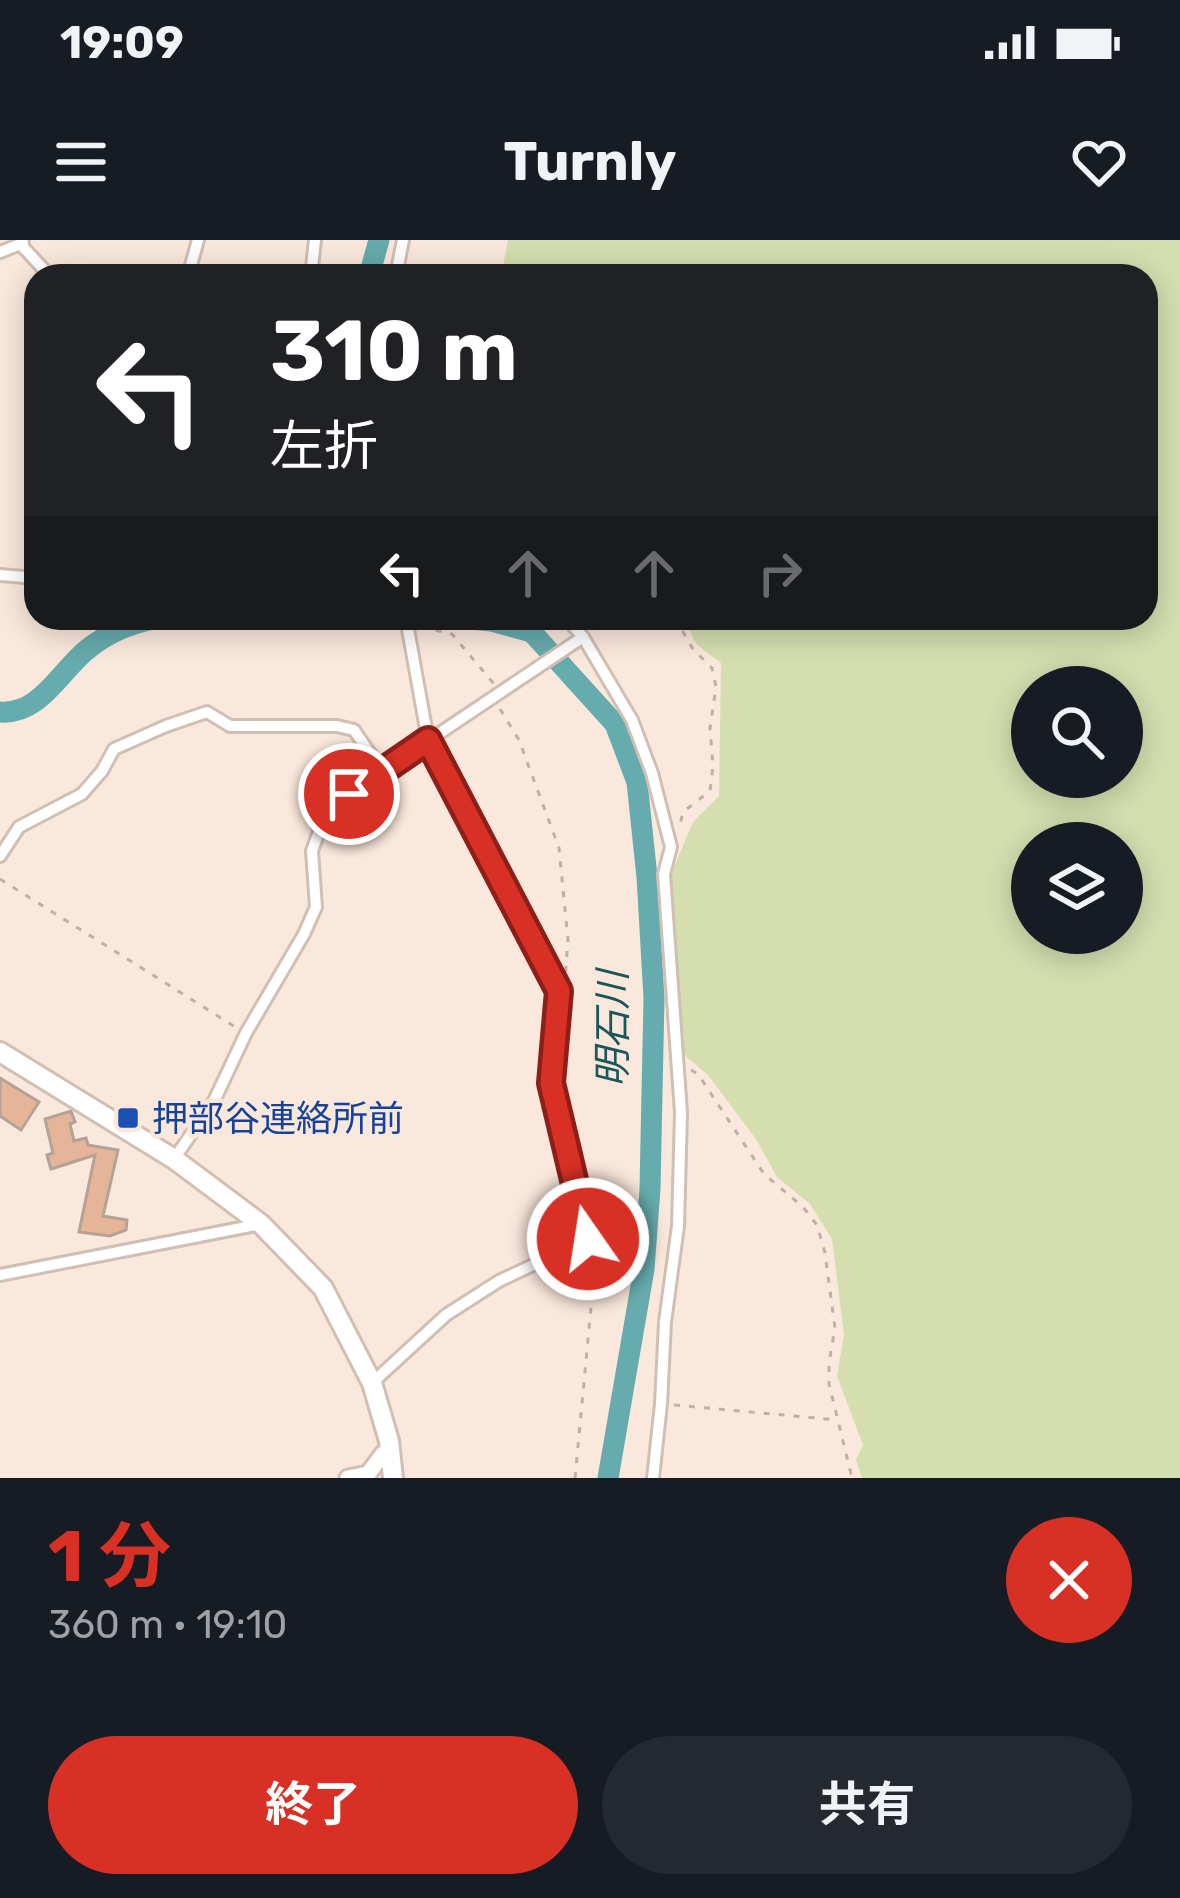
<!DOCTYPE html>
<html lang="ja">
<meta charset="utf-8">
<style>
body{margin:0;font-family:Rubik,"Noto Sans JP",sans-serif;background:#242831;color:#f1f3f6;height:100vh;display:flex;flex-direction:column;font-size:45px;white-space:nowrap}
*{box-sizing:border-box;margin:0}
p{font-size:39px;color:#9ea1a6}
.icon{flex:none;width:66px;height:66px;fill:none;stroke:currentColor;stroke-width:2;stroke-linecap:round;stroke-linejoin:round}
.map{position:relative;height:1238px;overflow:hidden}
.panel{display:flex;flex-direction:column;background:#171b24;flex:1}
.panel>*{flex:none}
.banner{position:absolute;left:24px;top:24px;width:1134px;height:366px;border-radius:36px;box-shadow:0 6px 30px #0003;background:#202124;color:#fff;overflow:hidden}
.controls{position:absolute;left:1011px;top:426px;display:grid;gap:24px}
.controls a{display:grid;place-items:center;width:132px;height:132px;border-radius:50%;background:#171b24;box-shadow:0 6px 30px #0003;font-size:60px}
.pin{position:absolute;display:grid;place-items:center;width:102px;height:102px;color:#fff;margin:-51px;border:6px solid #fff;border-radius:50%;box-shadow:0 3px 12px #0007}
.me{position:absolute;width:132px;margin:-66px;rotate:347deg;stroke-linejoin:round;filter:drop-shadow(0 0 9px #0008)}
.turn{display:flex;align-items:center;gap:42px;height:252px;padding:0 48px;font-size:54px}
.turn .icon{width:156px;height:156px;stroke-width:2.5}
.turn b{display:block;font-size:84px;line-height:102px}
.lanes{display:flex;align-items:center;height:114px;padding:0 48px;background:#0003;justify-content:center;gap:60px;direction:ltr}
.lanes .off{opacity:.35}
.round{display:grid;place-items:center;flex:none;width:126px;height:126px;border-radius:63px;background:#242831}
.headline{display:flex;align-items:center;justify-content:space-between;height:204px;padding:0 48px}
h1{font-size:72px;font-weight:700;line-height:90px;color:#d93025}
.button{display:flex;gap:24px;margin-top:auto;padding:24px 48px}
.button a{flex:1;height:138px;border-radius:72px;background:#d93025;color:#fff;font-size:48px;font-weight:700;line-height:138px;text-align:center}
.button a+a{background:#242831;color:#f1f3f6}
.status{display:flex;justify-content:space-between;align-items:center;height:84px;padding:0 60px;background:#171b24;direction:ltr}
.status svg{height:33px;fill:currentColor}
header{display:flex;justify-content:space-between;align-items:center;height:156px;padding:0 48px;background:#171b24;font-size:54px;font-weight:700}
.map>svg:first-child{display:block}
</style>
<div class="status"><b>19:09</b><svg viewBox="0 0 49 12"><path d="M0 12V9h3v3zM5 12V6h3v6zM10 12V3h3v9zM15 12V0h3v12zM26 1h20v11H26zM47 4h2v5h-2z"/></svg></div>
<header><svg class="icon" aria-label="menu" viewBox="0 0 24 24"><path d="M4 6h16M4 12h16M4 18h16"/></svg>Turnly<svg class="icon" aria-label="heart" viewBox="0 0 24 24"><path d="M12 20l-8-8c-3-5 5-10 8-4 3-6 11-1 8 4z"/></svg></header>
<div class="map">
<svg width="1180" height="1238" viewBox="0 0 1180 1238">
<rect width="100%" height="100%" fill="#fbe8dc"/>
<path fill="#d4deaf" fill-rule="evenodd" d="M508,0H1180V1238H862L856,1220L863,1205L837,1136L844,1095L832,999L810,964L777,937L756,899L708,835L682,813L671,634L693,582L719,556L721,423L696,404L684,378H1146V36H501ZM1032,447H1122V537H1032ZM1032,603H1122V693H1032Z"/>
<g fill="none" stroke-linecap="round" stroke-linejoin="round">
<g stroke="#66abad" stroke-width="21">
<path d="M369,36L379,0"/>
<path d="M462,378L491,381L531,392"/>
<path d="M519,378L615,484L637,542L647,637L654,758L650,949L644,1029L608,1238"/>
<path d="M0,472C41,475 61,429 89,408C111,391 130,384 157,378"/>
</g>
</g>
<g fill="#e6b599" stroke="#b4a297" stroke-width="3">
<path d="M0,838L39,862L21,890L0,876Z"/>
<path d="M71,871L75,882L70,884L74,901L86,898L88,905L118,910L103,976L127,980L126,990L110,996L79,992L95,915L51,929L47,915L53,913L45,879Z"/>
</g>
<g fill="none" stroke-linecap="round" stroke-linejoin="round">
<g stroke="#d1bfb3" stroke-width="16">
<g id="minor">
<path d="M21,0L22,6L50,36"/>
<path d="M0,12L23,3"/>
<path d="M188,36L198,0"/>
<path d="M311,36L315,0"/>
<path d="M396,36L403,0"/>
<path d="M0,335L36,338"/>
<path d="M84,378H88"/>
<path d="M566,378L583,397L632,480L652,533L671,607L664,634L681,873L678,986L665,1082L661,1164L653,1238"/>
<path d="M0,616L19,587L82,554L102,531L114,509L166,486L207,472L230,486H337L354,490L382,531"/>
<path d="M174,919L214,861L246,793L304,694L316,667L312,611L324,578L349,554L583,397"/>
<path d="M0,1035L261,984"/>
<path d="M372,1143L446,1075L499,1041L588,999L552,843L559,751L428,500L406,378"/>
</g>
</g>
<g stroke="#d1bfb3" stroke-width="21">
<path id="secondary" d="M348,1238L368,1234L383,1214"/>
</g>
<g stroke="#d1bfb3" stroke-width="24">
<path id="primary" d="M0,812L174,919L261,984L323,1048L372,1143L389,1201L393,1238"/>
</g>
<g stroke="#bfb0a6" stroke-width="3" stroke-dasharray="6 9" stroke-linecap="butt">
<path d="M675,378L693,409L712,428L716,447L710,488L713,526L710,551L683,572L679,589"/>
<path d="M1101,378L1113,381"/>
<path d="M421,387L452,394L494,444"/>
<path d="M594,389L609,378"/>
<path d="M500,469L519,500L559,608L568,700L565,740"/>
<path d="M0,639L237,788"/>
<path d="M691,830L698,834L764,934L803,967L817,985L825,1013L835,1088L829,1123V1144L852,1238"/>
<path d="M674,1165L838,1180"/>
<path d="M575,1238L597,1003"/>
</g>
<use href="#minor" stroke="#fff" stroke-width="10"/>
<use href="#secondary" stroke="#fff" stroke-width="15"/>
<use href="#primary" stroke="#fff" stroke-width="18"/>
</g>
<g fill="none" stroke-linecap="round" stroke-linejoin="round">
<g stroke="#8d1f18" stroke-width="30">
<path id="route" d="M349,554L428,500L559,751L551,843L588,999"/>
</g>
<use href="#route" stroke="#d93025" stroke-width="21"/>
</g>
<rect fill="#1a4fb4" stroke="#fbe8dc" stroke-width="4.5" x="116" y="866" width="24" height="24" rx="6"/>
<g text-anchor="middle" stroke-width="9" stroke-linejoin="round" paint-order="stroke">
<g font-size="36" fill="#164399" stroke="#fbe8dc" text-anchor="start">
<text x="152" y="891">押部谷連絡所前</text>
</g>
<g font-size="39" font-style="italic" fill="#1b5658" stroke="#fbe8dc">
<text transform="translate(612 789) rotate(-90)" y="14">明石川</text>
</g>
</g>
</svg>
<div class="controls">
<a><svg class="icon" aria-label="search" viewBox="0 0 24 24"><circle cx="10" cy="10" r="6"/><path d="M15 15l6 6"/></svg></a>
<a><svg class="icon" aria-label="layers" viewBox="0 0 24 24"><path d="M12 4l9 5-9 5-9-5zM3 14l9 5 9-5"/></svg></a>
</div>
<div class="pin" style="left:349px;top:554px;background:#d93025"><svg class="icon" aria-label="arrive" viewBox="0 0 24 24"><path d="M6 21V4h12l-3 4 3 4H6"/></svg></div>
<svg class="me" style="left:588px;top:999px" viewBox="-20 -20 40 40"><circle r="17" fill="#d93025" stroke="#fff" stroke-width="3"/><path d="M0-11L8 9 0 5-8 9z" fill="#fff"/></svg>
<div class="banner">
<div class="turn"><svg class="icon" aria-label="left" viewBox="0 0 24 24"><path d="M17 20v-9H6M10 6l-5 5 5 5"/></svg><div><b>310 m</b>左折</div></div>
<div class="lanes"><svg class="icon" aria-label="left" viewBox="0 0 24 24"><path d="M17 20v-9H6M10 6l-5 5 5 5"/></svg><svg class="icon off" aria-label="ahead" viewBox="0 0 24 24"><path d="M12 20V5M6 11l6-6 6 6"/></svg><svg class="icon off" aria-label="ahead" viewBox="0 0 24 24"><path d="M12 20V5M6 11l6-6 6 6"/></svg><svg class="icon off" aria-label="right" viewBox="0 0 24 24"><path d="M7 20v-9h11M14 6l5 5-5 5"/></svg></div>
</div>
</div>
<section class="panel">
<div class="headline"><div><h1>1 分</h1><p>360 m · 19:10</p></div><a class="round" style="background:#d93025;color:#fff"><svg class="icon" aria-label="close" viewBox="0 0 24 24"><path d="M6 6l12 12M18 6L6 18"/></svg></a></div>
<div class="button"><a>終了</a><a>共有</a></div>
</section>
